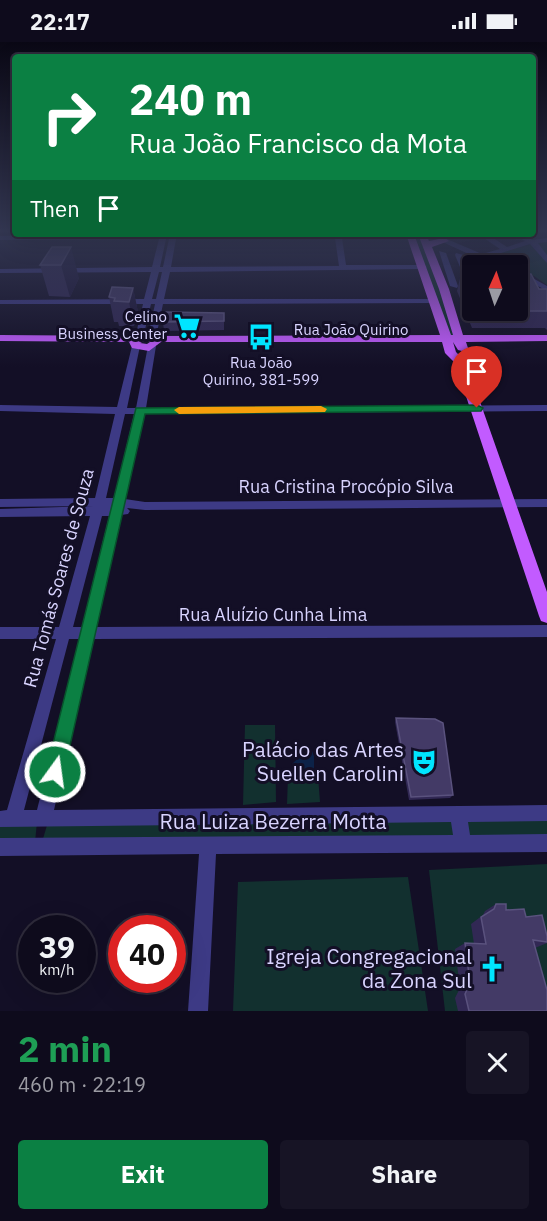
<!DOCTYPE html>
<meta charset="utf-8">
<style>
body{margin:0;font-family:"IBM Plex Sans",sans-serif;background:#171425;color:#f1f3f6;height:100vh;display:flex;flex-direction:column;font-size:22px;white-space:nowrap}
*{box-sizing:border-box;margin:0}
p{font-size:20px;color:#9b9ba3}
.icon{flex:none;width:33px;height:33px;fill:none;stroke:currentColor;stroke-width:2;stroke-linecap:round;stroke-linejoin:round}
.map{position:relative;height:969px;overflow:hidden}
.drawer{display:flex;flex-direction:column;background:#0e0b1c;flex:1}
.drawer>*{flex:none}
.banner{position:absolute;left:12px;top:12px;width:524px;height:183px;border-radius:6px;box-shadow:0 6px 24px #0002,0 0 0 2px #2e2b3b;background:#0b8043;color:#fff;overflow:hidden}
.needle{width:39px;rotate:3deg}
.fabs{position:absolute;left:462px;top:213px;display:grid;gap:12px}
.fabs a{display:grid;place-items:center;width:66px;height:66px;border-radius:6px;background:#0e0b1c;box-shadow:0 6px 24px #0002,0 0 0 2px #2e2b3b;font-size:30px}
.speed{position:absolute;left:18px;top:873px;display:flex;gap:12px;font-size:30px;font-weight:700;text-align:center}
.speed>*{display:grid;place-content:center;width:78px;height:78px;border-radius:50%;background:#0e0b1c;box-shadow:0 6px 24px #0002,0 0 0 2px #2e2b3b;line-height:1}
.speed small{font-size:15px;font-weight:400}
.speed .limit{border:9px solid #d22;background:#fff;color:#111}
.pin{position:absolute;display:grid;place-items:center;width:51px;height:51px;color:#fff;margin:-62px -26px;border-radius:50% 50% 50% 0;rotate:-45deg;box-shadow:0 0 6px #0007}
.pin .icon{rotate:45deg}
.me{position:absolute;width:66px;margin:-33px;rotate:14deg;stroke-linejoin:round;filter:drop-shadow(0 0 4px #0008)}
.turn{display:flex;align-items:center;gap:21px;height:126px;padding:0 18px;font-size:27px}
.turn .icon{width:78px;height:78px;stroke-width:2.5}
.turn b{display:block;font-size:42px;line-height:51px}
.then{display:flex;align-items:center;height:57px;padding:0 18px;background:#0003;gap:12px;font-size:22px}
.round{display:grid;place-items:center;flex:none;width:63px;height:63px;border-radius:6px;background:#171425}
.summary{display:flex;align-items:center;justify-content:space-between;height:102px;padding:0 18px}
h1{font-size:36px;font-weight:700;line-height:45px;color:#1e9e55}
.button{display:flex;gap:12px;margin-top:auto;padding:12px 18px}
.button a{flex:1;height:69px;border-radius:6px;background:#0b8043;color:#fff;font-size:24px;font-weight:700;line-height:69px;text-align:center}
.button a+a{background:#171425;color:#f1f3f6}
.status{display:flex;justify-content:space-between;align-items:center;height:42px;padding:0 30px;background:#0e0b1c;direction:ltr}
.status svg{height:16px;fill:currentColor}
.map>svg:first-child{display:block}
</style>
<div class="status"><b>22:17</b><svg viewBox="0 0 49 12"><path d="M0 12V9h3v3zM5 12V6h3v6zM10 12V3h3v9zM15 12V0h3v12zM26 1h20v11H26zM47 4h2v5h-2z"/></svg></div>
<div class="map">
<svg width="547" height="969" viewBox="0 0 547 969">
<rect width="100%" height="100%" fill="#130f26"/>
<g fill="#12302f">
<path d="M411,192H420L458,296L447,295Z"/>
<path d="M547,200V243L534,234L518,227V224L509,223L488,215L530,201Z"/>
<path d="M245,683H275L276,760L243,763Z"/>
<path d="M318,734L320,760L287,762L288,735Z"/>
<path d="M547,776V796L42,800L48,780Z"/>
<path d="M37,780L35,800L0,801V781Z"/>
<path d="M547,822V969H445L429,828Z"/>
<path d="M408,835L428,969H233L238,840Z"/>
</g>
<path fill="#0c2248" d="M310,705L314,713V731L293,732L292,722Z"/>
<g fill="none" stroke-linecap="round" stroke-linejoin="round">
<g fill="#3d3a85" fill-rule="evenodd">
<path d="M160,192H410L414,194L410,196H342L346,223H423L427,225L423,227L170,230L164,257H434L438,259L434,261L163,262L156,295L152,298L148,295L155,262H151L143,296L139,299L135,296L143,262H0V258L144,257L151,230L0,231V227L152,225L159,197L0,198V194ZM335,196L339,224L171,225L176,197ZM166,197H169L163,225H160ZM159,230H162L156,257H152Z"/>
<path d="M425,192H435L482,212L500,207L478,192H487L507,205L525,199L514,192H523L532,198L547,196V200L538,201L547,213V221L530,202L488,215L505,224H495Z"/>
<path d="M439,209L446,211L458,244L457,246L450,244Z"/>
<path d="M456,211L463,213L472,236V246L468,244L455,213Z"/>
<path d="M518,228L547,244V249L518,233Z"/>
<path d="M136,301L140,304L127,366H136L148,304L152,301L156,304L146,366L547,363V369L144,372L125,457L145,460L547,457V465L145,468L127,466L130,469L128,472L121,473L96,585L547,583V595L93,597L54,768L547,763V779L468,780L470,793L547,792V810L216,812L208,969H188L199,812L0,814V796L453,793L451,780L0,785V769L7,768L56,597H0V585H59L90,474L0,475V467L93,464L0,465V457L95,456L115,372L0,369V363L117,365L132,304ZM125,372H134L114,456H106ZM102,474H109L82,585H73ZM69,597H79L37,768H24Z"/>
</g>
<path fill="#c25bff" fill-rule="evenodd" d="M406,192H414L451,293H453L439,247L418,192H426L429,199L445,196L449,199L432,205L449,247L463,293H547V299L466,300L468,306L462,309L458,308L453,300L456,310L466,320L547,550V581L541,579L539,574L455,321L445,311L442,300H161L149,309L132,306L129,300L0,299V293L135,294L146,291L156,294L440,293ZM146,298L150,300L147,302L140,301Z"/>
</g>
<g fill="#312854">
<path d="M52,205L79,236L70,255L49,254L40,223Z"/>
<path d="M461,232H472V268H518L539,247H547V288L545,286H472L457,249Z"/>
<path d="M133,246L138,270L134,284H119L118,280H114L109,255Z"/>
<path d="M224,271V288L164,289L163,280Z"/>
<path d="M396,676L453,753L450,756L409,758L395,680Z"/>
<path d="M496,862L506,868L526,875L547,894V901L535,906L547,969H458L455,956L460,946L455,907L465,901L474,902L471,882L483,873L485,869Z"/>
</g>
<g fill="#1d163a">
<path d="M71,205L79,236L70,255L61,223Z"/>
<path d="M133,246L138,270L134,284L129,260Z"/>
</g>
<g fill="#433a66" stroke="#5a527e" stroke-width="1.5">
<path d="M52,205H71L61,223H40Z"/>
<path d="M461,232H472V260Z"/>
<path d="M518,232H531L539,247H547V269H476L518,268Z"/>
<path d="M112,245L133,246L129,260L114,259L115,256L109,255Z"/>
<path d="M166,270L224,271V279L163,280Z"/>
<path d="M396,676L435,677L443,681L453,753L411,755Z"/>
<path d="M496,862H506V868L524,867L526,875L542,873L547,894V900L533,898L547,948V969H469L465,952L470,941L465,901L486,902L481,875L494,867Z"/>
</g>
<linearGradient id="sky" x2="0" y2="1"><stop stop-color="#0a0815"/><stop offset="0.58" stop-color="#333752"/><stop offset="1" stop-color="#333752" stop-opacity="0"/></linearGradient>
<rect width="547" height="325" fill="url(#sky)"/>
<path fill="#0b8043" stroke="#07532c" stroke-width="1.5" d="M477,363L483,366L481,369L145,372L64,730L62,737L55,739L49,737L46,730L136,366Z"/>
<path fill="#f59e0b" d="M321,364L327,367L325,370L179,372L174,368L179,365Z"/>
<defs>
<g id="supermarket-bare" transform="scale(2.07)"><path d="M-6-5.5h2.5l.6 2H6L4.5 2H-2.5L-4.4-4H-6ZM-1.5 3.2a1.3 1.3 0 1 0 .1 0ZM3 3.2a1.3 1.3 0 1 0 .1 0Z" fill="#00e5ff" stroke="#130f26" stroke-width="2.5" paint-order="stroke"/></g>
<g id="bus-bare" transform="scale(2.07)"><path d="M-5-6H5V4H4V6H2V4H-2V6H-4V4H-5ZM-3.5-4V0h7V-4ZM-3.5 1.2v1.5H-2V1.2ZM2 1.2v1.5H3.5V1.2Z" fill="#00e5ff" stroke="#130f26" stroke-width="2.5" paint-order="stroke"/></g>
<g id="theatre-bare" transform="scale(2.07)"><path d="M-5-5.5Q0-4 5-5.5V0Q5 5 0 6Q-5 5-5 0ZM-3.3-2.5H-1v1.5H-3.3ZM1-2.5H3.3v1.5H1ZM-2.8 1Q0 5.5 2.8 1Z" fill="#00e5ff" stroke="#130f26" stroke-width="2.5" paint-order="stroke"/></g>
<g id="church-bare" transform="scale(2.07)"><path d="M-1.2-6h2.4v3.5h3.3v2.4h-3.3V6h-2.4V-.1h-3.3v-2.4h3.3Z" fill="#00e5ff" stroke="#130f26" stroke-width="2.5" paint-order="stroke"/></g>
</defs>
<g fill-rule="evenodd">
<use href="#supermarket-bare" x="187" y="284"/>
<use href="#bus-bare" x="261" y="295"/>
<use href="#theatre-bare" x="424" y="720"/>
<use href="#church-bare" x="492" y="927"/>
</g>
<g text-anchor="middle" stroke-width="6" stroke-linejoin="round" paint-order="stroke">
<g font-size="15" fill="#d9d4ff" stroke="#130f26" text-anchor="end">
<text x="167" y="280">Celino<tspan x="167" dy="17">Business Center</tspan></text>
<text x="261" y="326" text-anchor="middle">Rua João<tspan x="261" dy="17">Quirino, 381-599</tspan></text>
</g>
<g font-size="15" fill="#d9d4ff" stroke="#130f26">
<text x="351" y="293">Rua João Quirino</text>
</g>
<g font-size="18" fill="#d9d4ff" stroke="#130f26">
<text x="346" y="451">Rua Cristina Procópio Silva</text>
<text transform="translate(59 536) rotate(-75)" y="6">Rua Tomás Soares de Souza</text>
<text x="273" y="579">Rua Aluízio Cunha Lima</text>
</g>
<g font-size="21" fill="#d9d4ff" stroke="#130f26" text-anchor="end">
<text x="404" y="715">Palácio das Artes<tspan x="404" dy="24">Suellen Carolini</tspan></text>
<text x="472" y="922">Igreja Congregacional<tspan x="472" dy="24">da Zona Sul</tspan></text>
</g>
<g font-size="21" fill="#d9d4ff" stroke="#130f26">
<text x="273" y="787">Rua Luiza Bezerra Motta</text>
</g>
</g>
</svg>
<div class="fabs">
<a><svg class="needle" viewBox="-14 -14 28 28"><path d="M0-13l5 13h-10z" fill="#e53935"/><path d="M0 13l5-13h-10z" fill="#9b9ba3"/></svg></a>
</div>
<div class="speed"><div>39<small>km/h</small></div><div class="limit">40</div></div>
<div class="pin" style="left:477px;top:366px;background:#d93025"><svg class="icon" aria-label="arrive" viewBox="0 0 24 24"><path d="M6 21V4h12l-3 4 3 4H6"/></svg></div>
<svg class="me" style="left:55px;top:730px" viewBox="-20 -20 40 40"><circle r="17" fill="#0b8043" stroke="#fff" stroke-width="3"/><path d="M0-11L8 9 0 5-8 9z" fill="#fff"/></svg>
<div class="banner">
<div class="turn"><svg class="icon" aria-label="right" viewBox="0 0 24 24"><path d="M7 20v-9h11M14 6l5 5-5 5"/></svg><div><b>240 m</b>Rua João Francisco da Mota</div></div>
<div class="then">Then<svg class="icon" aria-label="arrive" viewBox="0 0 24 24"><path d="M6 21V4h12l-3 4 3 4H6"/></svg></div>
</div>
</div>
<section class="drawer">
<div class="summary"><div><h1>2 min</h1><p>460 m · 22:19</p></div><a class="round"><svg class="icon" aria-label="close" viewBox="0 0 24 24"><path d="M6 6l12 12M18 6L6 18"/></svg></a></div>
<div class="button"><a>Exit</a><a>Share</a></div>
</section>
